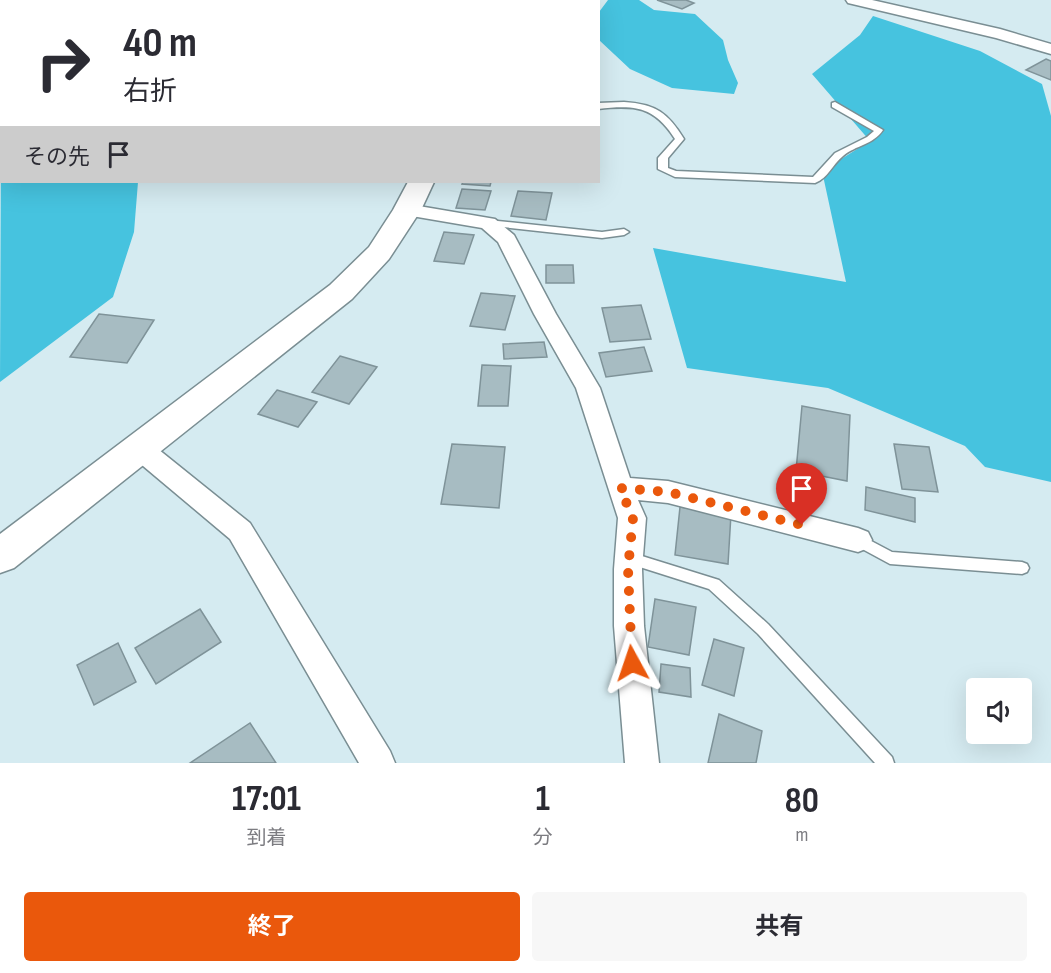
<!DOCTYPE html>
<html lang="ja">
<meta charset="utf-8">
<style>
body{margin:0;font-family:"Sofia Sans Condensed","Noto Sans JP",sans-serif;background:#f7f7f7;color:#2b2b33;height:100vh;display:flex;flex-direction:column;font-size:22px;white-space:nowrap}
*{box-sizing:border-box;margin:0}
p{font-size:20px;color:#7c7c81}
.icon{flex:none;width:33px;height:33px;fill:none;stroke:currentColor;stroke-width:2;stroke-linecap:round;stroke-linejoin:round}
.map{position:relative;height:763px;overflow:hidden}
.panel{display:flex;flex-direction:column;background:#fff;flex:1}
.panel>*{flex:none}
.top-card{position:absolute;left:0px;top:0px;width:600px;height:183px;box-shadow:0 6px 24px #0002;background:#fff;color:#2b2b33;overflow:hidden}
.buttons{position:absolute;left:966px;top:678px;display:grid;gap:12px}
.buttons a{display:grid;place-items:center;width:66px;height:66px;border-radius:6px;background:#fff;box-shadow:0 6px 24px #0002;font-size:30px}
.pin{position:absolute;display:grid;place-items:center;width:51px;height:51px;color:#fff;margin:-62px -26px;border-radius:50% 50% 50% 0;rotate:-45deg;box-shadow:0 0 6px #0007}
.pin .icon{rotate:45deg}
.me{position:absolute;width:66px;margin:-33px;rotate:355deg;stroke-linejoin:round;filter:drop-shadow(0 0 4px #0008)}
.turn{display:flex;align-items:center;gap:21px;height:126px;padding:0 24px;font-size:27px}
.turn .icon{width:78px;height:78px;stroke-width:2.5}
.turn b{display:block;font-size:42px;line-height:51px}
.then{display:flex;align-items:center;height:57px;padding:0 24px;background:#0003;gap:12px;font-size:22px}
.eta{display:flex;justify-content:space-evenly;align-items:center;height:102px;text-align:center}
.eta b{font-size:36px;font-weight:700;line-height:42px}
.primary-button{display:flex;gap:12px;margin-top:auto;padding:12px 24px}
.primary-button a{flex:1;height:69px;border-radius:6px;background:#ea580c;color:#fff;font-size:24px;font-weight:700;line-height:69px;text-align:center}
.primary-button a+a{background:#f7f7f7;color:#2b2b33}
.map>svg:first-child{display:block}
</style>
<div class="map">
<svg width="1051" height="763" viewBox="0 0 1051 763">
<rect width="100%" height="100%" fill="#d5ebf1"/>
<g fill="#46c3df">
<path d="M0,0H249L2,2L0,74Z"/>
<path d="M608,0H639L654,10L695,14L723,40L728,60L738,83L734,94L672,88L630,69L599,40V12Z"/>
<path d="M873,16L980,51L1042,84L1051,116V482L985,467L965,446L828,388L687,368L653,248L846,282L822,171L870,141L812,74L860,35Z"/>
<path d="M1,140L2,182H138L134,232L113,297L0,382Z"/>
</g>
<g fill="#a7bcc2" stroke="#7f9399" stroke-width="1.5">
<path d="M657,0H686L694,3L682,9Z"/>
<path d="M1046,59L1051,61V80L1026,70Z"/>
<path d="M463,182H491L490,186L462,184Z"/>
<path d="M462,189L491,191L485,210L456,208Z"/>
<path d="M518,191L552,193L546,220L511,216Z"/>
<path d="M444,232L474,235L464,264L434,261Z"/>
<path d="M546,265H573L574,283H546Z"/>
<path d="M481,293L515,296L505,330L470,326Z"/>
<path d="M641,305L651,339L610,342L602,308Z"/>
<path d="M99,314L154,320L127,363L70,357Z"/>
<path d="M544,342L547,357L504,359L503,344Z"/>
<path d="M644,347L652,371L606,377L599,353Z"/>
<path d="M340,356L377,367L349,404L312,392Z"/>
<path d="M482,365L511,366L508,406H478Z"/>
<path d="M277,390L317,402L298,427L258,414Z"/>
<path d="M802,406L850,415L847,481L796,471Z"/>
<path d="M452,444L505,447L499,508L441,504Z"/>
<path d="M894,444L929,447L938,492L902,489Z"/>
<path d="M866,487L915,498V522L865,510Z"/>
<path d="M680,507L731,514L728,564L675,555Z"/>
<path d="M655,599L696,607L689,655L648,647Z"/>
<path d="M200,609L221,642L156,684L135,648Z"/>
<path d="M714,639L744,648L734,696L702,685Z"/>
<path d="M118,643L136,682L94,705L77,665Z"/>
<path d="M661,664L690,668L691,697L659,692Z"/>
<path d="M719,714L762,731L756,763H708Z"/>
<path d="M250,723L276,763H190Z"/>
</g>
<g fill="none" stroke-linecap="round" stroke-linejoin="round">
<g stroke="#7a8e93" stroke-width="3">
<g id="lane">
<path d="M624,102C656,104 668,113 684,139L668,158V168L676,171L813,177L835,153L867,137L874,131L832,107V103L835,102L883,130C873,145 856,145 843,156C832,165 828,178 815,183L675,177L658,169V158L675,139C654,106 635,105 598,109V103Z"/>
<path d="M488,220L602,232L624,229L629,232L624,235L602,238L484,225L483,223Z"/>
<path d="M858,534L892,552L1022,562L1027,564L1029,568L1027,572L1022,574L890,564L853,544L851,540L853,536Z"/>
<path d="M629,552L719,580L768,624L892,757L894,763H875L758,634L709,589L624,562L622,558L624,554Z"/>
</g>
</g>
<g stroke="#7a8e93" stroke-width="3">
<g id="street">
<path d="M846,0H872L1000,29L1051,44V54L996,38L848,3Z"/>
<path d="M407,204L495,219L514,235L556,314L600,388L630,478L668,481L858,528L868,532L872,540L868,548L858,552L668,503L638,500L646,518L642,569L644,626L659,763H625L614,626V569L618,518L576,388L534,314L498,242L482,228L400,214L397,210L400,206Z"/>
<path d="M139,438L148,441L250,523L390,751L395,763H359L230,539L130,455L126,448L130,441Z"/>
</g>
</g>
<g stroke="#7a8e93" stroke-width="3">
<g id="secondary">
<path d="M525,0H546L524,2Z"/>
<path d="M408,182H434L421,210L389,259L352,299L14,568L0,573V534L330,285L369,247L393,210Z"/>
</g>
</g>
<use href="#lane" fill="#fff" fill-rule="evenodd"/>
<use href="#street" fill="#fff" fill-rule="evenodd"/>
<use href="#secondary" fill="#fff" fill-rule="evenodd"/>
</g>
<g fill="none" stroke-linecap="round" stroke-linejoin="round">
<path stroke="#ea580c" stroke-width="10" stroke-dasharray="0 18" d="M632,663L628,569L633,518L620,488L668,492L802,525"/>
</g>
</svg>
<div class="buttons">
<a><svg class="icon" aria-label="sound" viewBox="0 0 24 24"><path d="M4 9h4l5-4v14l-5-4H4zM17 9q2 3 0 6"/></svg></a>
</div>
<div class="pin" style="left:802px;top:525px;background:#d93025"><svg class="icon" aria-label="arrive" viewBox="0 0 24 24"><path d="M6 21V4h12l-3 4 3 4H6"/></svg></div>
<svg class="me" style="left:632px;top:663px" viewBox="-20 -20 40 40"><path d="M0-17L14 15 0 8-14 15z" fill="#ea580c" stroke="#fff" stroke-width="4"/></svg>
<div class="top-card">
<div class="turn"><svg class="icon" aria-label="right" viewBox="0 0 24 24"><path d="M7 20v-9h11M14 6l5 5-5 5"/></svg><div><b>40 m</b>右折</div></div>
<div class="then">その先<svg class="icon" aria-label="arrive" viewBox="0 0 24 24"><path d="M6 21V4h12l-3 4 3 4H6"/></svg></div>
</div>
</div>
<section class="panel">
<div class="eta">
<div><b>17:01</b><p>到着</p></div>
<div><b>1</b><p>分</p></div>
<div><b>80</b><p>m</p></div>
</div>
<div class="primary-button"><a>終了</a><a>共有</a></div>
</section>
